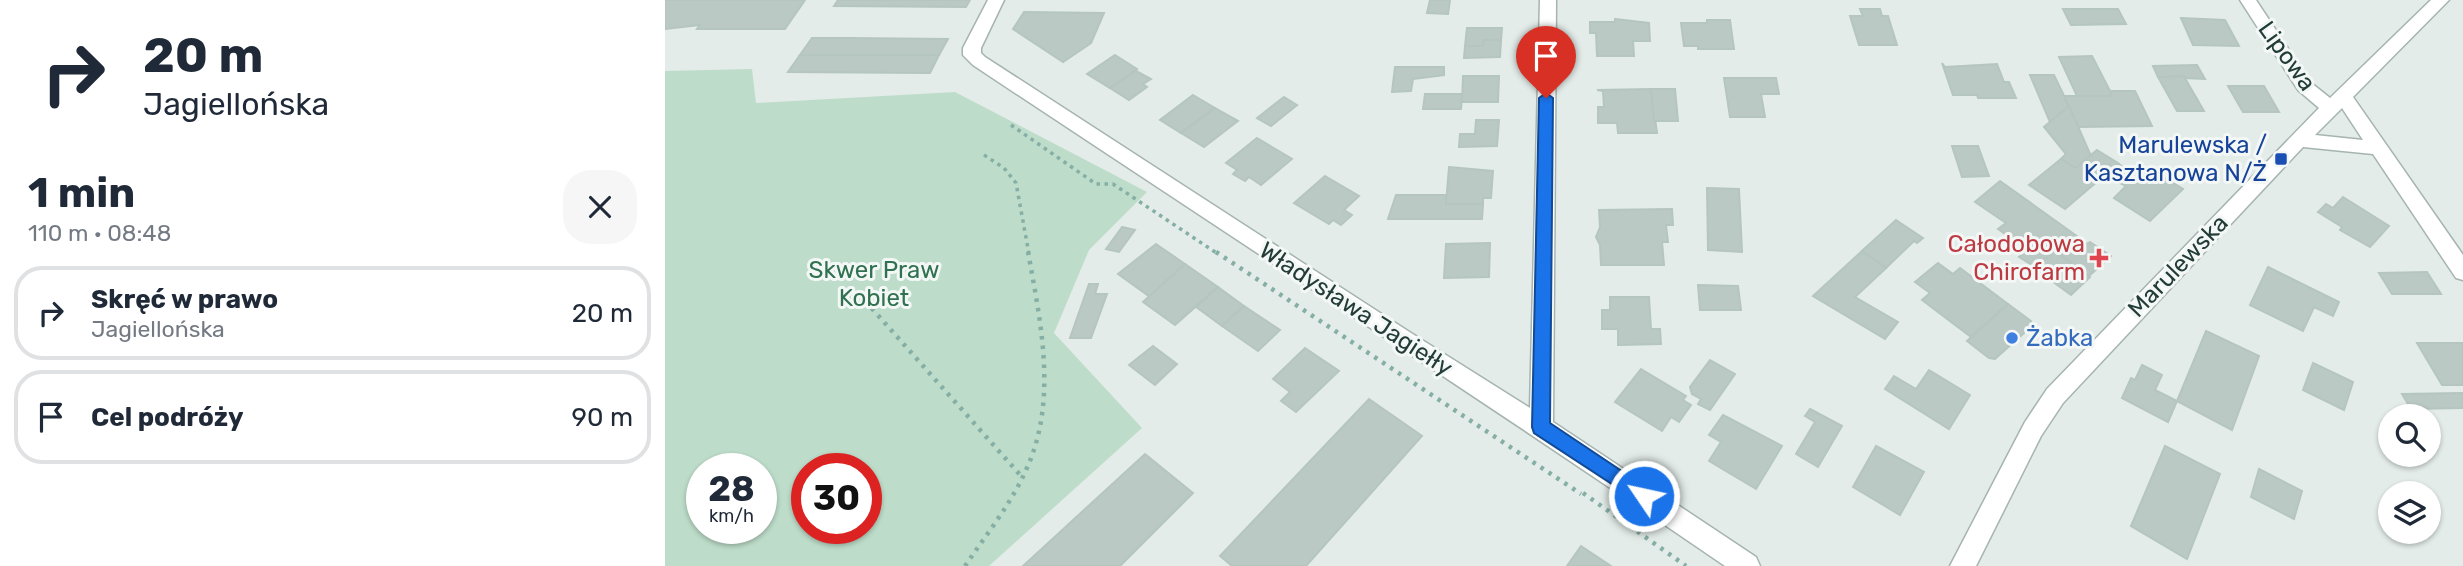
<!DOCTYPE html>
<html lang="pl">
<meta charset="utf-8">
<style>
body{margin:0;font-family:Rubik,sans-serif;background:#f6f6f7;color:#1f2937;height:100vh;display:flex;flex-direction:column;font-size:26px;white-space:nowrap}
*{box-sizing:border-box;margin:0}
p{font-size:23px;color:#747a83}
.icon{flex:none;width:38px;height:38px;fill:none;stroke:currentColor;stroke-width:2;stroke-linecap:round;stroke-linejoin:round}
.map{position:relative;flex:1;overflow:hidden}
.details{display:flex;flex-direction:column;background:#fff;width:665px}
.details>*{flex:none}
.guide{background:#fff;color:#1f2937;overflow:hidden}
.tools{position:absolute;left:1713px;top:404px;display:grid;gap:14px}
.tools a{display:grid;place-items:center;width:63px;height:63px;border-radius:50%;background:#fff;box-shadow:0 2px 5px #0004;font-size:35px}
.speed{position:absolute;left:21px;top:453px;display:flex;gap:14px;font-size:35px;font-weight:700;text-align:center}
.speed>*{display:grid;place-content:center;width:91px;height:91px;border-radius:50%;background:#fff;box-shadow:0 2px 5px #0004;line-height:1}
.speed small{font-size:18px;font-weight:400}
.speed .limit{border:10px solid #d22;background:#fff;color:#111}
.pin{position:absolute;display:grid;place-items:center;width:60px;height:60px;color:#fff;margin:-72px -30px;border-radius:50% 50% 50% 0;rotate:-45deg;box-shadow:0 0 7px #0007}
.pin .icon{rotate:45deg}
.me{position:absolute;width:77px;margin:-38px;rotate:304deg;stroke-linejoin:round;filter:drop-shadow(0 0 5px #0008)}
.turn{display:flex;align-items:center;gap:24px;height:147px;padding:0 28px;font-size:32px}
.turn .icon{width:91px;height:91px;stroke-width:2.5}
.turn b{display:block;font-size:49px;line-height:60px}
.round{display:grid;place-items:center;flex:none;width:74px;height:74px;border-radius:28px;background:#f6f6f7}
.headline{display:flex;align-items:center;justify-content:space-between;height:119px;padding:0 28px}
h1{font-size:42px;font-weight:700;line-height:52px}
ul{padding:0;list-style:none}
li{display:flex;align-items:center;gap:21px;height:94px;margin:0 14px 10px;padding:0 14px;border:4px solid #e0e1e3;border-radius:28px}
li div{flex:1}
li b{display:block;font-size:26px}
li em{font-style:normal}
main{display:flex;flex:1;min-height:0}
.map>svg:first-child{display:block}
</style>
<main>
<section class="details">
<div class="guide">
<div class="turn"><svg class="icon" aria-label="right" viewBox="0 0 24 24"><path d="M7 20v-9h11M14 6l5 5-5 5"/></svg><div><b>20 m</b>Jagiellońska</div></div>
</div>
<div class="headline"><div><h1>1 min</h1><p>110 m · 08:48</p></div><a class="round"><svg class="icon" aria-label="close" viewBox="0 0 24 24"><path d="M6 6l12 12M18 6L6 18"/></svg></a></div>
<ul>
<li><svg class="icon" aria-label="right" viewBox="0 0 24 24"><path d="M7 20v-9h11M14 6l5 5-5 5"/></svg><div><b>Skręć w prawo</b><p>Jagiellońska</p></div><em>20 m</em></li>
<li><svg class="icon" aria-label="arrive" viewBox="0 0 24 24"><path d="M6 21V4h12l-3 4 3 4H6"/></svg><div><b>Cel podróży</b></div><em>90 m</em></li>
</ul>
</section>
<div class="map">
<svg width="1798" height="566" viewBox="0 0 1798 566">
<rect width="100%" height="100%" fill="#e3ece9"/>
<path fill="#bddcc9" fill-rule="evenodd" d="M87,69L91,103L290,92L482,192L424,250L389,333L477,428L324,566H0V71ZM37,469H96V528H37ZM142,469H201V528H142Z"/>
<g fill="#bbc9c5" stroke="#b5c5c0" stroke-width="2">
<path d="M0,0H140L120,29H32L35,25L0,29Z"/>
<path d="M173,0H305L301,7L169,6Z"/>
<path d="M765,0H785L783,14L762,13Z"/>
<path d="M1195,9H1215L1217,16H1223L1232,45H1194L1185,16H1198Z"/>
<path d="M1398,9H1453L1461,24L1406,25Z"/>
<path d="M359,12L439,13L426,43L398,62L348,29Z"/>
<path d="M1516,18L1560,20L1574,46L1528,45Z"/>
<path d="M950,19L984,23L985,41H968L969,56H932L931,33H925V22H950Z"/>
<path d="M1042,20H1065L1069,49H1033V46H1019L1016,23H1042Z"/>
<path d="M802,28H837L836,40H819L818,46H800Z"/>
<path d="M147,38H183L283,39L274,55H135Z"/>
<path d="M819,40H836L835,57L799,58L800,46H818Z"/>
<path d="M135,55H274L265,73L123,72Z"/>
<path d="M450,55L472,69L445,88L422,74Z"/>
<path d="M1427,56L1445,91L1447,96H1412L1394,57Z"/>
<path d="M1277,63L1280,67L1332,64L1339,82H1344L1351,98H1313L1312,95H1288Z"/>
<path d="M1532,65L1540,79L1493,77L1488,66Z"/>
<path d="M730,67H779V75L748,79L746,91L727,92Z"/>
<path d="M471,71L486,79L478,84L482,87L464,100L445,88Z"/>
<path d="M1365,75H1389L1404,106L1385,122Z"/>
<path d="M798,76H834L833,102H797Z"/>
<path d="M1519,76L1521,80L1539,111H1512L1493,77Z"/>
<path d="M1059,78H1111L1114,94H1096L1100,117H1065Z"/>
<path d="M1563,86H1599L1614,112H1578Z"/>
<path d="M986,89L992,133H953L952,123H933V107H939L938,91L932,90Z"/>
<path d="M986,89H1010L1013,121H989Z"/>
<path d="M1445,91H1470L1487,126L1413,127L1399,96H1447Z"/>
<path d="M760,94H797L796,109H758Z"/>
<path d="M528,95L550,108L516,133L495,120Z"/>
<path d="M619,97L632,105L606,126L592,118Z"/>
<path d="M1404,106L1426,156L1411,168L1396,159L1401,154L1379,127Z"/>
<path d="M550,108L573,121L539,147L516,133Z"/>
<path d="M811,120H834L832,146L794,147L795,134H810Z"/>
<path d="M592,138L627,159L596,185L584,177L580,181L568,174L572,170L561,163Z"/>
<path d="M1287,146H1313L1324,176L1297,177Z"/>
<path d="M1432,150L1453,163L1464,172L1453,182L1420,160Z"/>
<path d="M1396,159L1411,168L1420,160L1441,174L1400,209L1364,185Z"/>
<path d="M784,167L828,171L826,198H818V204H781Z"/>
<path d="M1482,167L1518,189L1485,221L1449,198L1461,186L1453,182L1461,175L1469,179Z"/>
<path d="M660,176L694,196L679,210L687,215L676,225L668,220L664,224L629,203Z"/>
<path d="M1335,181L1423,244L1425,242L1446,256L1424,276L1390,251L1370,267L1354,257L1363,250L1333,229L1341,223L1310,202Z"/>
<path d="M1042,188L1074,189L1077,252L1043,250Z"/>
<path d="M731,195H781V204H818L817,219H723Z"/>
<path d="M1678,197L1724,226L1705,247L1675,230L1677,227L1653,212L1661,204L1668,208Z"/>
<path d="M1007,209L1008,225H1001L1003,242H997L999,265H936L935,245L931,237L935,227L934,210Z"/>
<path d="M1231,220L1258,238L1252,243L1249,241L1221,268L1197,251Z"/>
<path d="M457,227L470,230L454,252L441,249Z"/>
<path d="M825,243L824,277L779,278L781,244Z"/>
<path d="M491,244L520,264L485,297L453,274Z"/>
<path d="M1197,251L1221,268L1190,297L1233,322L1220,339L1148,296Z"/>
<path d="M1390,251L1425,277L1406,295L1369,268Z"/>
<path d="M1273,263L1288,274L1295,268L1343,304L1306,337L1257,300L1265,293L1250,282Z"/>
<path d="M520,264L553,287L510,325L478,302Z"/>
<path d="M1603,267L1674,302L1668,316L1649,307L1638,331L1585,305Z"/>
<path d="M1762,272L1776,294H1727L1714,273Z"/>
<path d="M424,284H433L430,294H442L426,338H405Z"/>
<path d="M1033,285L1073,286L1076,310H1035Z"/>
<path d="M553,287L579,306L557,326L531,307Z"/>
<path d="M945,297H984L986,329H995L996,344L953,345V329H937V310H945Z"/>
<path d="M1343,304L1366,321L1367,326L1330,359L1324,358L1302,341Z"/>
<path d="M579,306L615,330L593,351L557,326Z"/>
<path d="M1541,331L1594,356L1567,430L1512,401Z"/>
<path d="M1752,343H1798V385H1777Z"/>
<path d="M488,346L512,364L490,385L464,365Z"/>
<path d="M640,348L674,371L631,412L616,401L625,392L608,379Z"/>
<path d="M1045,360L1070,374L1045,410L1033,404L1036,399L1027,394L1025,387Z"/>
<path d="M1648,363L1688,382L1679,410L1638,390Z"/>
<path d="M1477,365L1497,375L1490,390L1512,401L1503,422L1457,398L1466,378L1470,380Z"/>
<path d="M976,369L1021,396L1018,400L1026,405L1014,422L1006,417L997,431L950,402Z"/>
<path d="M1264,370L1305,395L1284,429L1220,389L1229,376L1251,389Z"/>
<path d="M1798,393V408L1746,409L1737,394Z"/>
<path d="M704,399L757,436L641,566H567L555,556Z"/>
<path d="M1145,409L1177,426L1153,467L1131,454L1150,422L1140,416Z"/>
<path d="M1058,415L1117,446L1091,489L1044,461L1056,442L1044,435Z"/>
<path d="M1211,446L1259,472L1235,515L1188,487Z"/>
<path d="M1500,446L1555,474L1522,559L1466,526Z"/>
<path d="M480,454L528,493L455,566H358Z"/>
<path d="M1594,469L1637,491L1629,519L1586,497Z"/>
<path d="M916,546L946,566H902Z"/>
</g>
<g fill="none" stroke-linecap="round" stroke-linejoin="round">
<g stroke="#a6b4b0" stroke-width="3">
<g id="minor">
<path d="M323,0H339L316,48V53L320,57L746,333L865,408L875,0H891L888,422L1091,557L1095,566H1060C812,396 559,232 308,65L298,55V48Z"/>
<path d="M1575,0H1591L1645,82L1665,98L1766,0H1784L1688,97L1798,255V280L1791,278L1708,154L1638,147L1398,403L1376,436L1311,566H1285L1360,422L1382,389L1654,108L1633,90ZM1677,108L1698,140L1650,135Z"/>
</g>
</g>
<g stroke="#85aea5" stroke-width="3.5" stroke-dasharray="3.5 4.5" stroke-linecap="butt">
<path d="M346,125L431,184H448L553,254"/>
<path d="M319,155L339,168L351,183L364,254"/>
</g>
<g stroke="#85aea5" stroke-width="4.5" stroke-dasharray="3.5 6" stroke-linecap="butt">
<path d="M551,252L916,494"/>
<path d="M194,294L357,477"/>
<path d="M918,493L1021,566"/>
<path d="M300,566C321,535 346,504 361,470C393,401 376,324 363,252"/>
</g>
<use href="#minor" fill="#fff" fill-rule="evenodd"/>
</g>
<path fill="#1a73e8" stroke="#114b97" stroke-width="2" d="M881,93L888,98L885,423L985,490L988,496L985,502L979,505L869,433L867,427L874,98Z"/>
<rect fill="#1a4fb4" stroke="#f3f8f6" stroke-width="2.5" x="1609" y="152" width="14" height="14" rx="3.5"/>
<path fill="#e0444e" stroke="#f3f8f6" stroke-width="2.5" d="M1430.5 247.5h7v7h7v7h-7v7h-7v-7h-7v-7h7z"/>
<circle fill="#3f7fe0" stroke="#f3f8f6" stroke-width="2.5" cx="1347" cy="338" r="7"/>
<g text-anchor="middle" stroke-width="6" stroke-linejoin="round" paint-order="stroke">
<g font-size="24" fill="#233c38" stroke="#f3f8f6">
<text transform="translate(1622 56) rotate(54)" y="8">Lipowa</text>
<text transform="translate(1513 266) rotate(-46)" y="8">Marulewska</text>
<text transform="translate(691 309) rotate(33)" y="8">Władysława Jagiełły</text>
</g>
<g font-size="24" fill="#164399" stroke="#f3f8f6" text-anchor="end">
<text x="1602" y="153">Marulewska /<tspan x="1602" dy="28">Kasztanowa N/Ż</tspan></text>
</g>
<g font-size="24" fill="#be3a42" stroke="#f3f8f6" text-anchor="end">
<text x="1420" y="252">Całodobowa<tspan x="1420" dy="28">Chirofarm</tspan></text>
</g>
<g font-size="24" fill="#307150" stroke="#f3f8f6">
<text x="209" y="278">Skwer Praw<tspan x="209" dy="28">Kobiet</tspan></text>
</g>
<g font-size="24" fill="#366cbe" stroke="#f3f8f6" text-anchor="start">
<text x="1361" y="346">Żabka</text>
</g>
</g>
</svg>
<div class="tools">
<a><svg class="icon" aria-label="search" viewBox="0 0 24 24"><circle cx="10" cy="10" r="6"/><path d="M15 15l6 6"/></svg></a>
<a><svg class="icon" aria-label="layers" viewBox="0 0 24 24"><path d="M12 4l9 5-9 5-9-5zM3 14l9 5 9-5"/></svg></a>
</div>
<div class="speed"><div>28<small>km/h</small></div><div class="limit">30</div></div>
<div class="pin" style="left:881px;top:98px;background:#d93025"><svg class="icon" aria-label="arrive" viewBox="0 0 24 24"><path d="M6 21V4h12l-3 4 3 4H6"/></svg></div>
<svg class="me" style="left:979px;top:496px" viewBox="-20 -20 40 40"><circle r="17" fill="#1a73e8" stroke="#fff" stroke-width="3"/><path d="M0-11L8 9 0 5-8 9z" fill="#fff"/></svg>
</div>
</main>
